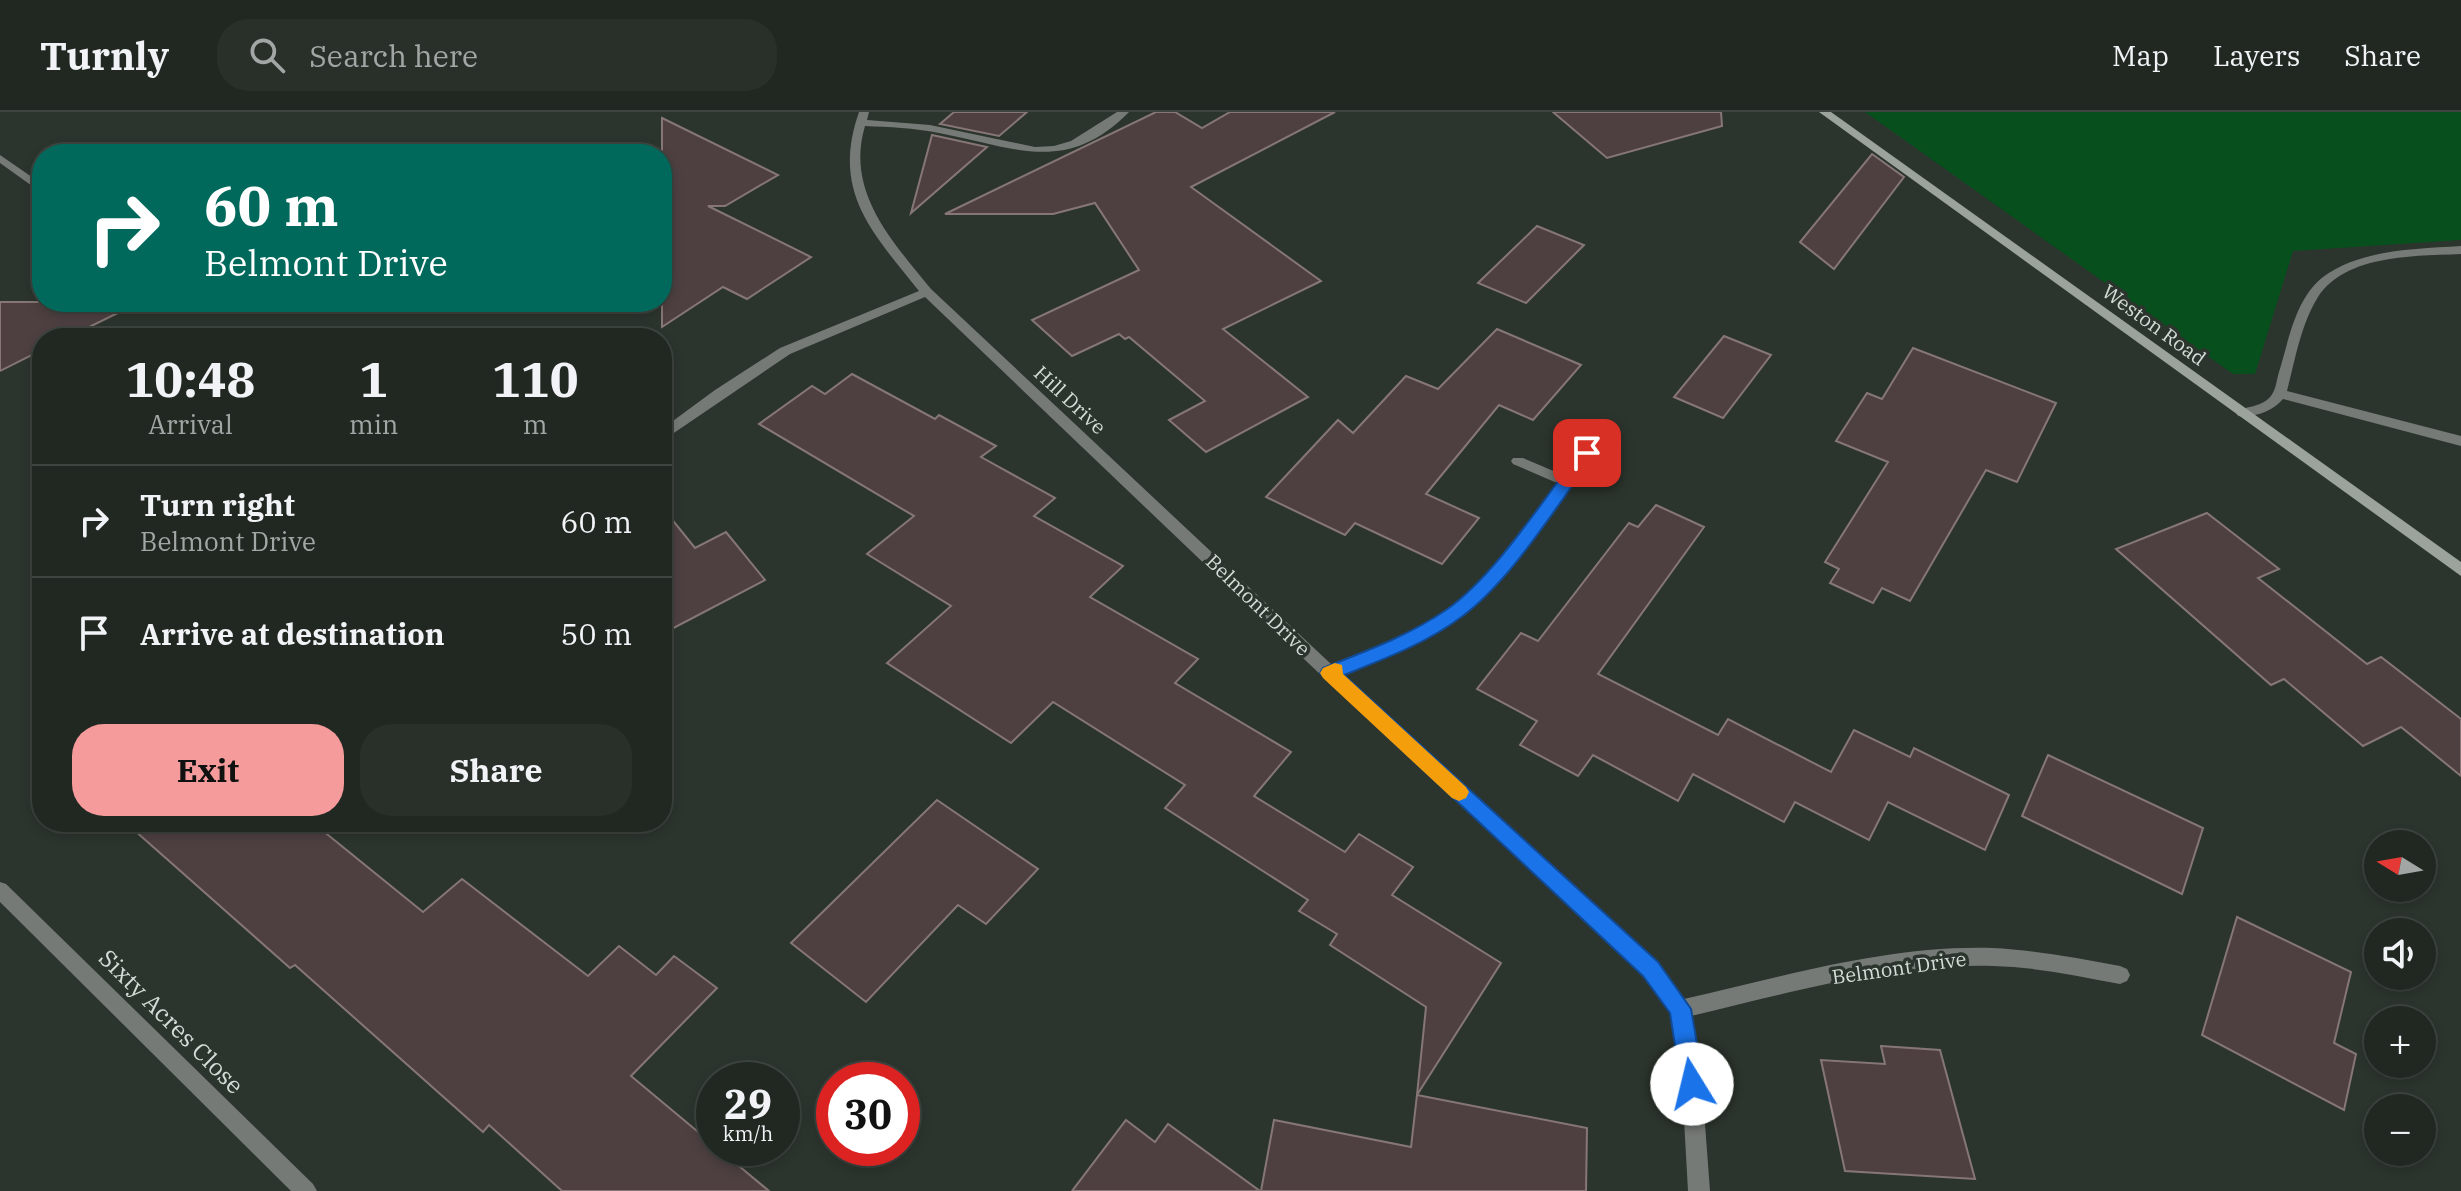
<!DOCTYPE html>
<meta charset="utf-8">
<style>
body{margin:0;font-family:"IBM Plex Serif",serif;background:#29302a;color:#f1f3f6;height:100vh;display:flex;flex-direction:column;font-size:30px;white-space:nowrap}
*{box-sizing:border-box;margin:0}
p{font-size:26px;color:#a2a6a5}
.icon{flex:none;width:44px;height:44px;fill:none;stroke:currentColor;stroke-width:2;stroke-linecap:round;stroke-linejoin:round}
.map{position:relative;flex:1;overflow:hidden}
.drawer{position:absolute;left:32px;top:216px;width:640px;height:504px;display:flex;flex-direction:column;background:#212822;border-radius:32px;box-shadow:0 4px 12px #0003,0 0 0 2px #3e4440}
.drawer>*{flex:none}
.guide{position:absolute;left:32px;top:32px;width:640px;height:168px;border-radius:32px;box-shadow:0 4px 12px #0003,0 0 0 2px #3e4440;background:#00695c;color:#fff;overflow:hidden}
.needle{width:52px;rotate:281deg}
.tools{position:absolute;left:2364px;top:718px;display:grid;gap:16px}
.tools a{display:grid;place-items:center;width:72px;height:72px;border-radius:50%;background:#212822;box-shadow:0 4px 12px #0003,0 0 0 2px #3e4440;font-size:40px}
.speed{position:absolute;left:696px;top:950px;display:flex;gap:16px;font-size:40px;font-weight:700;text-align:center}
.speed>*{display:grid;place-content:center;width:104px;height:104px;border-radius:50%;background:#212822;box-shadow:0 4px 12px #0003,0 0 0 2px #3e4440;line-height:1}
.speed small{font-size:20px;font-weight:400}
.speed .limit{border:12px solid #d22;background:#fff;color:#111}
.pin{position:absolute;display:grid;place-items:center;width:68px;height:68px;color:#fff;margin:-34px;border-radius:16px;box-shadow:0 4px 12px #0006}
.me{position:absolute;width:88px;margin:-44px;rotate:351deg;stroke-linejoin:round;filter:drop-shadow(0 0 6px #0008)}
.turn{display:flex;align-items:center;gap:28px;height:168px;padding:0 40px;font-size:36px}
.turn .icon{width:104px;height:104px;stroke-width:2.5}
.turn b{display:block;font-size:56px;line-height:68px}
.eta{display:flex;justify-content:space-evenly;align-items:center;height:136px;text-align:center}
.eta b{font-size:48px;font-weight:700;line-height:56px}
.action{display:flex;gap:16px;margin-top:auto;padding:16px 40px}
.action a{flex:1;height:92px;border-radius:32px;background:#f59b9b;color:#111;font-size:32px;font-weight:700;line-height:92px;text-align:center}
.action a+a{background:#29302a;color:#f1f3f6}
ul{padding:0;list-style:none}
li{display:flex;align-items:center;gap:24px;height:112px;padding:0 40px;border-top:2px solid #3e4440}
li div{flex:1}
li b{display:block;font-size:30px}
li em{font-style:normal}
header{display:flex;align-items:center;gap:48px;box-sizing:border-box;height:112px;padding:0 40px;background:#212822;border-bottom:2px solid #3e4440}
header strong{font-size:38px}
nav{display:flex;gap:44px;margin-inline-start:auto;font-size:28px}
.search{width:560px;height:72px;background:#29302a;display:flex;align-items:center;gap:20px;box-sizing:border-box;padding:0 28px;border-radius:32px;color:#a2a6a5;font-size:30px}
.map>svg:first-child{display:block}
</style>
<header>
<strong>Turnly</strong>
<div class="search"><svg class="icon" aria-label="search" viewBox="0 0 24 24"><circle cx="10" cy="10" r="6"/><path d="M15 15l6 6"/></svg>Search here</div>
<nav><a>Map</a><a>Layers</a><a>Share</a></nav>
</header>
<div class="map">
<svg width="2461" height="1079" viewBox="0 0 2461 1079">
<rect width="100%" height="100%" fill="#2c352d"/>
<path fill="#074f1d" d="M1865,0H2461V128L2293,139L2255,262H2233Z"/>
<g fill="#4e4040" stroke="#867776" stroke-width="2">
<path d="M954,0H1027L999,24L940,12Z"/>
<path d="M1156,0H1175L1202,16L1230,0H1335L1191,75L1321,169L1223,217L1308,285L1206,340L1169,308L1205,289L1129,225L1125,227L1119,222L1072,244L1032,208L1139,158L1095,91L1053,102H945Z"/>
<path d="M1553,0H1721L1722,14L1607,46Z"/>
<path d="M662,6L778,63L725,94H708L811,145L747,187L723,175L662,215Z"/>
<path d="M932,23L987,35L911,101Z"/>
<path d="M1872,42L1904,65L1834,157L1800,130Z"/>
<path d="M1537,114L1584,133L1526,191L1478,171Z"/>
<path d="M0,190H140L67,226H42V238L0,259Z"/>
<path d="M1497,217L1581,253L1533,308L1499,293L1426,382L1479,406L1442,452L1355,411L1345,423L1266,385L1338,308L1353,321L1406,264L1438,277Z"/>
<path d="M1724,224L1771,243L1723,306L1674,285Z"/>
<path d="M1913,236L2056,291L2017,370L1986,358L1910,489L1882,476L1873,491L1830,471L1839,457L1825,450L1888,350L1836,329L1867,281L1882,287Z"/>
<path d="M852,262L935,307L939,303L996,334L981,345L1055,386L1034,404L1123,454L1090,485L1198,547L1175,571L1291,640L1254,684L1345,740L1359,722L1413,755L1392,783L1501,851L1417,983L1426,895L1330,833L1337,822L1299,799L1308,788L1165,696L1185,673L1053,590L1011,631L887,551L951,494L867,442L914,404L759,312L812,274L825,282Z"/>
<path d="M1656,393L1704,415L1598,562L1718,623L1728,607L1831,660L1854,618L1910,645L1914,636L2009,683L1985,738L1888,690L1869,728L1795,690L1784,710L1693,662L1678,689L1593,643L1578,664L1520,633L1537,609L1477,577L1521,521L1538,529L1629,411L1638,415Z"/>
<path d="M662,395L695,436L726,420L765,468L662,522Z"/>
<path d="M2207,401L2279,457L2258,466L2367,552L2381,545L2461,607V664L2401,615L2363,634L2284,567L2271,573L2116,437Z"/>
<path d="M2048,643L2203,716L2182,782L2022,704Z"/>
<path d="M937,688L1038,757L986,812L958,793L866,890L791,831Z"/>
<path d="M125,710H312L423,800L462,767L588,864L619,834L656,863L674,844L717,876L631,964L769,1079H562L489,1013L483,1020L295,853L290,856Z"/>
<path d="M2237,805L2351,860L2334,931L2356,942L2344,998L2202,923Z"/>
<path d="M1881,934L1940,938L1975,1067L1845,1059L1821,948L1885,952Z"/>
<path d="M1417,983L1587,1016L1586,1079H1261L1274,1008L1411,1035Z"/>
<path d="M1126,1008L1155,1030L1168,1012L1260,1079H1072Z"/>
</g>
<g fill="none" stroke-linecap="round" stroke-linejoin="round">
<path fill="#767a76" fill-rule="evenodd" d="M2461,134V142C2416,144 2346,142 2318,185C2301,212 2295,248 2287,279L2461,324V334L2283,287C2273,299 2254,306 2238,304L2236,301L2238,298C2248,295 2259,294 2267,288C2276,281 2276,270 2279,260C2289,228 2295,187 2323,165C2361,137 2416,137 2461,134Z"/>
<g fill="#767a76" fill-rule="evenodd">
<path d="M859,0H869L867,8L930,13L1035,35L1054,34L1071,29L1117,0H1129C1066,64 1014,35 939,21C914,16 889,15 865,14C845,80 893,130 931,177L1332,553C1378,535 1424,516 1463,485C1501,454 1529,411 1557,371L1513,352L1511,349L1513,346H1523L1563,363L1582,338H1592L1594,341L1592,344C1551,400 1515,464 1459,505C1424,531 1382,547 1343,563L1658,851L1684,887C1785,864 1889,833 1992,836C2035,838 2078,846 2120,854L2127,857L2130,863L2127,869L2120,872C2078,864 2036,855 1993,854C1891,851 1789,881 1691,904L1702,972L1710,1079H1688L1682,972L1671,900L1644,863L1324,566L925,185L790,242L662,329V317L715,278L780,236L919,179C872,120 831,80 859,0Z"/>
<path d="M0,43L42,72V81L0,51Z"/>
<path d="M0,770L6,772L313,1072L317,1079H291L0,790Z"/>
</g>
<path fill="#9ba39c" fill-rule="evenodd" d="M1819,0H1831L2461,450V464Z"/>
</g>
<path fill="#1a73e8" stroke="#114b97" stroke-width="2" d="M1587,336L1593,337V345C1554,397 1512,468 1460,506C1425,532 1384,547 1344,563L1658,850L1691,897L1704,972L1700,980L1692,984L1684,980L1681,972L1670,901L1643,864L1320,561L1323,556C1366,539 1408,524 1446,498C1496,463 1544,386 1582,337Z"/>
<path fill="#f59e0b" d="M1335,551L1342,553L1343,562L1466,675L1469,680L1466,686L1459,689L1452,686L1323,566L1320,561L1323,556Z"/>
<g text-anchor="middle" stroke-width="7" stroke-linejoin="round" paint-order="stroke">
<g font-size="20" fill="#d5dbd6" stroke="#2c352d">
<text transform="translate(2154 213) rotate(36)" y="7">Weston Road</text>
<text transform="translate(1070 288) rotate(43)" y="7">Hill Drive</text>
<text transform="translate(1258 493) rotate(44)" y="7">Belmont Drive</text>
<text transform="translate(1899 856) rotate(-8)" y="7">Belmont Drive</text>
</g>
<g font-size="24" fill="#d5dbd6" stroke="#2c352d">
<text transform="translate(171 910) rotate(45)" y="8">Sixty Acres Close</text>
</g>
</g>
</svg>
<div class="tools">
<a><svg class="needle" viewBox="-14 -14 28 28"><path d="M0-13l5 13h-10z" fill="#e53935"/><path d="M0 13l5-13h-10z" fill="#a2a6a5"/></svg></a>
<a><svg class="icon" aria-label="sound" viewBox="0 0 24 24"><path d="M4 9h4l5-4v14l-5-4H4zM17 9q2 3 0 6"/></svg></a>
<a>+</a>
<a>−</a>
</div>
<div class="speed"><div>29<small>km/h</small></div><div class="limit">30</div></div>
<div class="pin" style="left:1587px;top:341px;background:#d93025"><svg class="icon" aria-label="arrive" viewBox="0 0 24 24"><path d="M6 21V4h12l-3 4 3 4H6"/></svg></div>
<svg class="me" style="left:1692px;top:972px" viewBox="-20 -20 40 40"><circle r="19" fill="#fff"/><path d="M0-13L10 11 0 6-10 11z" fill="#1a73e8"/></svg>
<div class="guide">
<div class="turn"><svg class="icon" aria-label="right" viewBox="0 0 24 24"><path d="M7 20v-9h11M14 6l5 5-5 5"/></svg><div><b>60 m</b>Belmont Drive</div></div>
</div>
<section class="drawer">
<div class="eta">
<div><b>10:48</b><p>Arrival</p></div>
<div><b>1</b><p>min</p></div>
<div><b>110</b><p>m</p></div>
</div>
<ul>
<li><svg class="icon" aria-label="right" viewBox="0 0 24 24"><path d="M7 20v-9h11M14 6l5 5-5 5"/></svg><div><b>Turn right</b><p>Belmont Drive</p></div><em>60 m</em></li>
<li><svg class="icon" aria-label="arrive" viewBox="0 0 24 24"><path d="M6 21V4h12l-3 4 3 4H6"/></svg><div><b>Arrive at destination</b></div><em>50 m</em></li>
</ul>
<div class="action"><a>Exit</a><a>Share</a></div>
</section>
</div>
